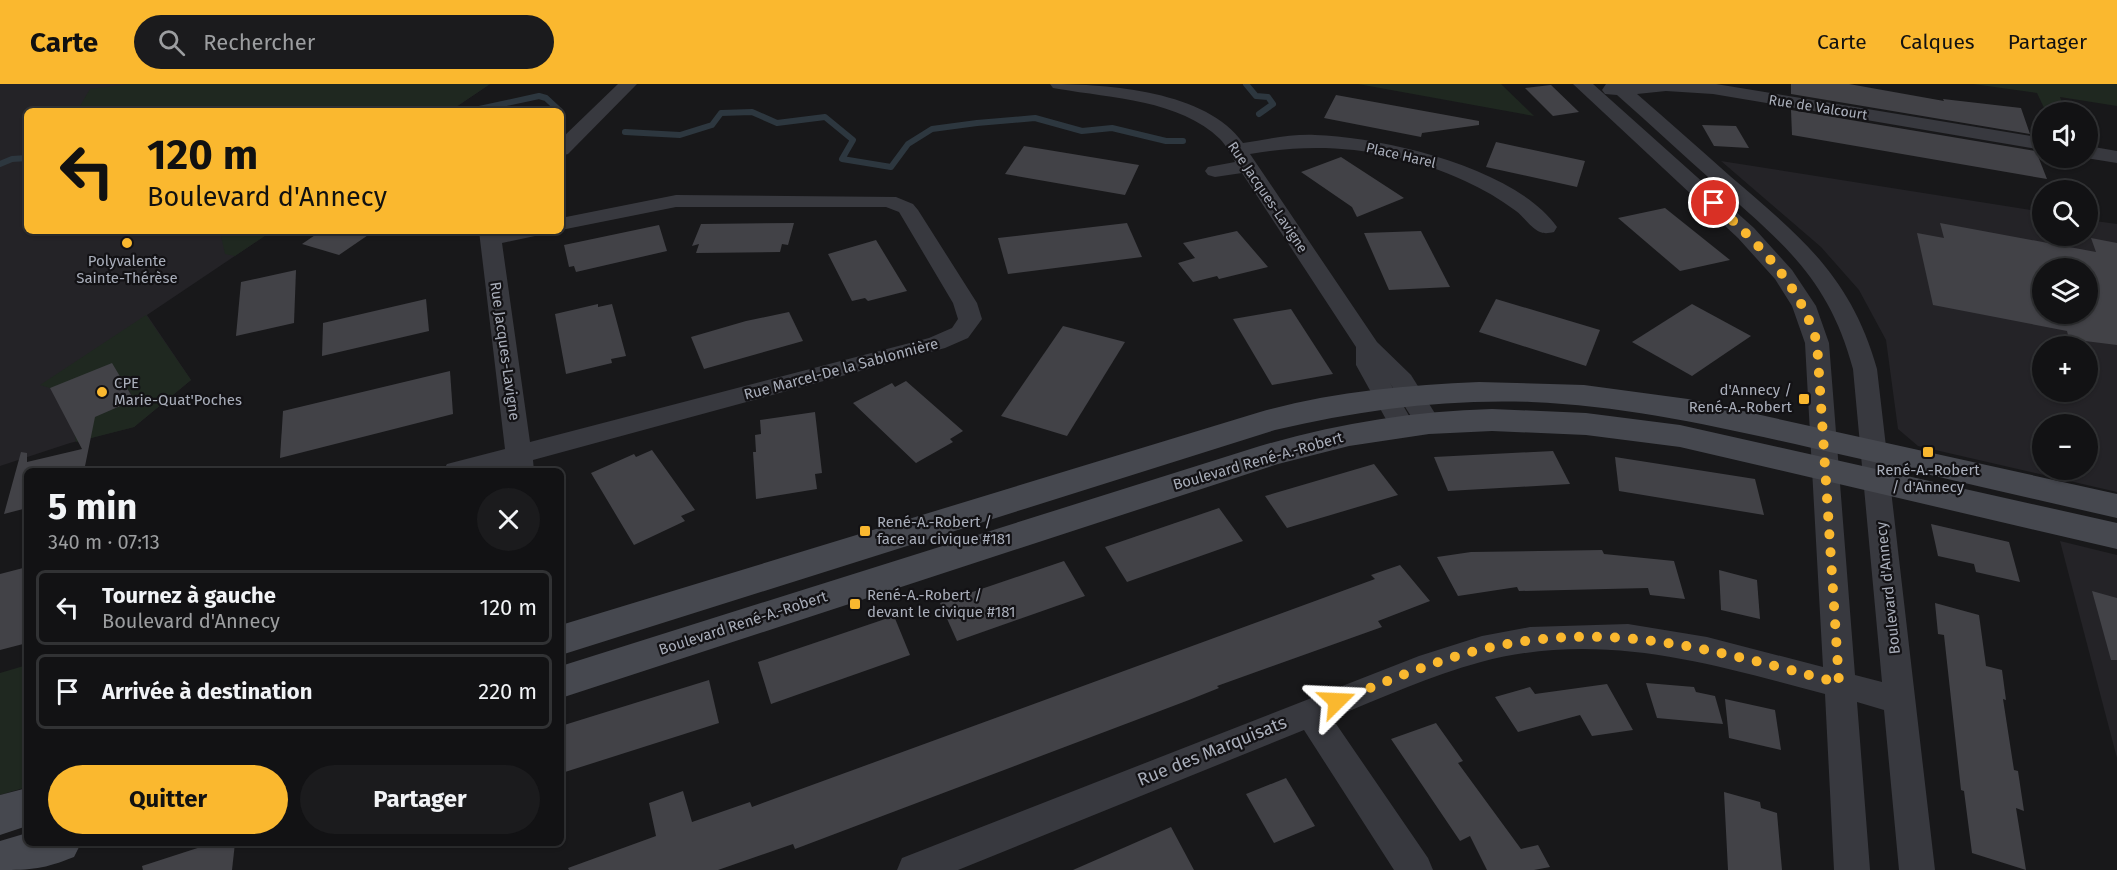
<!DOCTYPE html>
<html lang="fr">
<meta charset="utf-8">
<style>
body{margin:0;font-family:"Fira Sans",sans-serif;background:#1b1b1d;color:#f1f3f6;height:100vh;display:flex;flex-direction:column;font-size:22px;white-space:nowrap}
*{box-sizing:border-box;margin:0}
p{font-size:20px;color:#9c9ea0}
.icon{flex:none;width:33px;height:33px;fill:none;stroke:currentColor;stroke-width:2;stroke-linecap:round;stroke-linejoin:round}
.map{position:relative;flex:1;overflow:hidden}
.drawer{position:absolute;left:24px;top:384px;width:540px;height:378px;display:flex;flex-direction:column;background:#121214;border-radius:9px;box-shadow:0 2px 4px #0004,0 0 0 2px #313234}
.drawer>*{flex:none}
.hud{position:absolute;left:24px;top:24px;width:540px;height:126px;border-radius:9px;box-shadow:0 2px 4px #0004,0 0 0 2px #313234;background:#fab82f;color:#111;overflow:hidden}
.controls{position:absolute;left:2032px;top:18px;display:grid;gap:12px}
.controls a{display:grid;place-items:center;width:66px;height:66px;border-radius:50%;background:#121214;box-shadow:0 2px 4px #0004,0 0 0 2px #313234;font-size:30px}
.pin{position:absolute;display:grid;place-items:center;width:51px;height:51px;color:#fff;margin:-26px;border:3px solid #fff;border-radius:50%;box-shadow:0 2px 6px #0007}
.me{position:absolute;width:66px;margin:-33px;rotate:69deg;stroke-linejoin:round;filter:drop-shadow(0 0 4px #0008)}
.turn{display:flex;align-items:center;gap:21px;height:126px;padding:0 24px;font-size:27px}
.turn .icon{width:78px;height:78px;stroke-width:2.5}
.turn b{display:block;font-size:42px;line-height:51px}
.round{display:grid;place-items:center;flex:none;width:63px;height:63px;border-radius:32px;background:#1b1b1d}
.summary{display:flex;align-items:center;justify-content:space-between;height:102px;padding:0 24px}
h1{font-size:36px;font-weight:700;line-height:45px}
.primary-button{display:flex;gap:12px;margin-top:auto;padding:12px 24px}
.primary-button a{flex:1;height:69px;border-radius:36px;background:#fab82f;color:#111;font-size:24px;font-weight:700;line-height:69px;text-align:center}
.primary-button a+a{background:#1b1b1d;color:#f1f3f6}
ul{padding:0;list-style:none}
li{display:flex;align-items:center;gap:18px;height:75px;margin:0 12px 9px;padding:0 12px;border:3px solid #313234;border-radius:9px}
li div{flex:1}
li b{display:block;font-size:22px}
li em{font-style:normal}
header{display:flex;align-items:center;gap:36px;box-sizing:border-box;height:84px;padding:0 30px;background:#fab82f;color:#111}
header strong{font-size:28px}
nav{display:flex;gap:33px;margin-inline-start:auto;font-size:21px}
.search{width:420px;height:54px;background:#1b1b1d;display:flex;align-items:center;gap:15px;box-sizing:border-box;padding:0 21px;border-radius:33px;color:#9c9ea0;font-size:22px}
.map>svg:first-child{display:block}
</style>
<header>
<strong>Carte</strong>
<div class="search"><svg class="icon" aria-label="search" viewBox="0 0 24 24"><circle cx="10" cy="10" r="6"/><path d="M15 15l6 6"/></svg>Rechercher</div>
<nav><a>Carte</a><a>Calques</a><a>Partager</a></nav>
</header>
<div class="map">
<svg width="2117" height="786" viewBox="0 0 2117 786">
<rect width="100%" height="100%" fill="#18181a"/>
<g fill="#242327" fill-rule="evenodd">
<path d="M0,0H490L450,27H27V147H272L147,231L191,296L134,343L70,359L0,382Z"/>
<path d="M1721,77L2043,128V152H2088V136L2117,140V408L1918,362L1898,345L1886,256L1859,206L1821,163ZM2043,184H2088V230H2043ZM2043,262H2088V308H2043ZM2043,340H2088V386H2043Z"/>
<path d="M2060,457L2117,471V674Z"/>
</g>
<g fill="#1f2820">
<path d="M130,0H490L450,27H77L90,5Z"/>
<path d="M1358,0H1501L1534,32Z"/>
<path d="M1973,0H2117V22L2060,13L2065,28H2046L2037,9Z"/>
<path d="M235,147H272L235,172L225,170L221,152Z"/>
<path d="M146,231L191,296L134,343L76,358L73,342L134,316L129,306L123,309L50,304L40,301Z"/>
<path d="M27,581V703L0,711V589Z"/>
</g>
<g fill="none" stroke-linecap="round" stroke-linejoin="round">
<g stroke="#2d373f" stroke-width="6">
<path d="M1246,0L1256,12L1268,13L1273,20L1259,30"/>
<path d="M470,27L539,12L546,14L560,27"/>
<path d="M625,48L680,51L712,41L721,29L752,28L777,39L825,33L853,56L842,75L891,83L908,60L932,45L977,39L1035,34L1082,47L1112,44L1166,57H1183"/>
<path d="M0,80L12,75L27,74"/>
</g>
</g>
<g fill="#424247" fill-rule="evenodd">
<path d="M1791,0H1849L1944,17L1943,15L2021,24L2030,50L1791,10Z"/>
<path d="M1551,1L1579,28L1553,32L1525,4Z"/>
<path d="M1336,11L1479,37V41L1422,49L1421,53L1324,34Z"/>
<path d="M1791,26L2036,67L2047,95L1792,51Z"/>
<path d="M1702,41L1736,42L1749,64L1714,62Z"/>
<path d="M1496,58L1585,77L1577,103L1486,83Z"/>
<path d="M1024,62L1139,81L1125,111L1005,90Z"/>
<path d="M1341,73L1404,114L1357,133L1352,123L1301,88Z"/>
<path d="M1665,124L1730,176L1680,187L1618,134Z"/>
<path d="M794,139L788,161L782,160L780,168L696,169L699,160L692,162L701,140Z"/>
<path d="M1127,139L1142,173L1008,190L998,154Z"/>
<path d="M1940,139L2096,168L2091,154L2117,159V261L2069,255L2067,247L1933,221L1917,149L1944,154ZM2043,184H2088V230H2043Z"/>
<path d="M659,141L667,167L576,188L574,182L569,183L564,161Z"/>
<path d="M321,147H374L339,171L302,160Z"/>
<path d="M1237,147L1268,183L1219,195L1217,192L1193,198L1178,179L1195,174L1183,159Z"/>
<path d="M1421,147L1450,203L1389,206L1364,149Z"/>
<path d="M876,156L907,207L868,217L865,214L852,217L828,170Z"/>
<path d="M296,186L294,239L236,252L241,198Z"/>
<path d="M426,215L429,247L322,272L323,239Z"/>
<path d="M1496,215L1600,246L1586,282L1479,248Z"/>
<path d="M598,220V223L612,220L626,272L611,275L612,279L566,290L555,230Z"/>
<path d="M1692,220L1751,252L1692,292L1632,258Z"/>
<path d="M1291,225L1333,290L1272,301L1233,235Z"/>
<path d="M789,228L803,257L704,285L691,253L746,237Z"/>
<path d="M1063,242L1125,258L1067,352L1001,332Z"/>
<path d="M112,279L134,316L95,333L84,387H27V424L4,430L21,368L27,369V378L82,365L50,304Z"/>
<path d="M450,287L453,330L280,374L283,327Z"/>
<path d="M906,297L963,347L950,355L953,358L916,379L853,319L892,299L895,303Z"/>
<path d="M815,328L822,389L815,390L817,405L756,415L753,368H756L755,351L761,350L760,336Z"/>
<path d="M652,366L695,426L681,432L685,437L634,461L591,389L634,370L636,373Z"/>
<path d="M1553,367L1570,400L1448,407L1434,373Z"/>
<path d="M1615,373L1755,395L1764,431L1619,407Z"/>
<path d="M1374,380L1398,411L1287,444L1265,412Z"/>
<path d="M1219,424L1243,457L1127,498L1105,463Z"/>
<path d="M1931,440L2009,458L2020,498L1976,488L1974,480L1938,472Z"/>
<path d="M1602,466L1604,470L1674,477L1685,515L1650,511L1648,504L1519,507L1517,503L1458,512L1437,473L1471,468Z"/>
<path d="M1064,477L1085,512L957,557L940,519Z"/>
<path d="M1400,481L1430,517L1378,537L1382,543L1217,602L1219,604L1189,616L795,765L793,760L718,786H569L568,784L656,752L649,719L683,707L692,738L750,718L752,723L1375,495L1371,491Z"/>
<path d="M27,483V559L0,566V490Z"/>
<path d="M1719,486L1757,496L1760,535L1721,526Z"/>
<path d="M2092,507L2117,514V576H2111Z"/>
<path d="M1935,519L1979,531L1986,582L2002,586L2006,616L2003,615L2014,686L2018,687L2024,727L2016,724L2026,786L1972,769L1964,707L1961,706L1944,551L1938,550Z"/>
<path d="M894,532L910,571L771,620L758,578Z"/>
<path d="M709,596L719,639L565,688L561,642Z"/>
<path d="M1646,599L1694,603L1696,608L1715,612L1723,640L1657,634Z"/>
<path d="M1607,600L1633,646L1592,652L1580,631L1518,648L1495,613L1530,603L1535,610Z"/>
<path d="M1725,615L1775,626L1781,666L1729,654Z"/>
<path d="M1436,639L1463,677L1458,679L1521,765L1538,761L1550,783L1534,786H1487L1470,752L1460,757L1391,655Z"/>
<path d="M1286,694L1315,742L1274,759L1246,710Z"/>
<path d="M1724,708L1760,718L1761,724L1777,729L1782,786H1728Z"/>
<path d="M1171,743L1194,786H1073Z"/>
<path d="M213,759H235L232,786H143L142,782Z"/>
</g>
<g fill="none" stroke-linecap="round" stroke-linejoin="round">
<g fill="#38393f" fill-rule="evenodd">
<path d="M618,0H637L568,70L561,72V55Z"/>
<path d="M1050,0C1108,0 1207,7 1243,59C1267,55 1291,50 1315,51C1383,53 1516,84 1557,143L1554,148C1549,149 1545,150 1540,148C1531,144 1524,133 1516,127C1500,115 1483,105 1465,97C1397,65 1322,57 1250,70L1377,258L1411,291L1441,339L1437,345L1428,348L1419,345L1390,299L1415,342L1411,348L1402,351L1393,348L1356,281V263L1242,89L1215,93L1208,91L1205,87L1208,83L1235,78C1231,71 1226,61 1220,55C1180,16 1111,14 1059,5L1053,4Z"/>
<path d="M1573,0H1593L1754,144L1792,186L1816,222L1829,259L1855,591L1882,598L1853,285C1829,195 1783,159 1716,100C1683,71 1650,40 1617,11L1605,10L1602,6L1606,0H1716L2043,54V66L1713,10L1666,7L1637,10C1668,37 1699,64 1730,92C1800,152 1851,192 1877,285L1935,786H1899L1884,626L1857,618L1870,786H1834L1825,610C1709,579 1601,546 1481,578C1430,592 1381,614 1332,634L1428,774L1433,786H1394L1304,646L958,786H897L902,774L1419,572L1482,552L1530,543L1628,540L1707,553L1823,583L1805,259L1792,222L1775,195L1738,154Z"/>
<path d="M2088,62L2117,67V79L2086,74Z"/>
<path d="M676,111L896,113L913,120L918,126L977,219L982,235L968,254L945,264L533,376L534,387H508L507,383L492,387H443L447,380L505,365L479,147H538L535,152L502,159L530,358L929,254L952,244L958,235L953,219L902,133L899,128L886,123H676L561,146V134Z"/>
</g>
<g fill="#46484f" fill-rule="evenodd">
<path d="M1479,298L1584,301L1688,315L2117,410V434C2016,411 1914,387 1812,364C1719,343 1627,322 1531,318C1444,315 1360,326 1275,346L561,571V541L1260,328C1331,308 1405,301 1479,298Z"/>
<path d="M1492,325L1586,329L1680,341L2117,439V465L1680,363L1586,351L1492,347L1429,350L1349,362L1278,380L561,614V582L1260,362C1335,340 1413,327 1492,325Z"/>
<path d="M27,704V742L0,751V711Z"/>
<path d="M27,749V759H81L74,773C44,785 32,786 0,786V757Z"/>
</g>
</g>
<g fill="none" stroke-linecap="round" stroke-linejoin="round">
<path stroke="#fab82f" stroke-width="10" stroke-dasharray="0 18" d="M1337,617C1384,599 1430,578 1479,566C1609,534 1715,566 1839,599L1817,259C1800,199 1758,160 1714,119"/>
</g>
<g fill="#fab82f" stroke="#131215" stroke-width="2">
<circle cx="127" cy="159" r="6"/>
<circle cx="102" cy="308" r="6"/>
<rect x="1798" y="309" width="12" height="12" rx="3"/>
<rect x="1922" y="362" width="12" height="12" rx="3"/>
<rect x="859" y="441" width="12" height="12" rx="3"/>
<rect x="849" y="514" width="12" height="12" rx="3"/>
</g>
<g text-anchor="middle" stroke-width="4.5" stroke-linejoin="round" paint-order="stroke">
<g font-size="14" fill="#a9aeba" stroke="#131215">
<text transform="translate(1818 23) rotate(9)" y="5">Rue de Valcourt</text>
<text transform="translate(1401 71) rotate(13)" y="5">Place Harel</text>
<text transform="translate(1268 113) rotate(56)" y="5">Rue Jacques-Lavigne</text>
</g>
<g font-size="15" fill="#a9aeba" stroke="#131215" text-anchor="start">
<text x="127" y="182" text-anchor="middle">Polyvalente<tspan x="127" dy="17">Sainte-Thérèse</tspan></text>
<text x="114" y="304">CPE<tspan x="114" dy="17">Marie-Quat'Poches</tspan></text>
<text x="1792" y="311" text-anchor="end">d'Annecy /<tspan x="1792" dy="17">René-A.-Robert</tspan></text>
<text x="1928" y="391" text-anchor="middle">René-A.-Robert<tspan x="1928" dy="17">/ d'Annecy</tspan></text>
<text x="877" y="443">René-A.-Robert /<tspan x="877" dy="17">face au civique #181</tspan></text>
<text x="867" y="516">René-A.-Robert /<tspan x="867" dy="17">devant le civique #181</tspan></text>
</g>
<g font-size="15" fill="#a9aeba" stroke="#131215">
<text transform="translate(505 267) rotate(82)" y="5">Rue Jacques-Lavigne</text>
<text transform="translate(841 285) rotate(-15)" y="5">Rue Marcel-De la Sablonnière</text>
<text transform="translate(1258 377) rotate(-16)" y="5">Boulevard René-A.-Robert</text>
<text transform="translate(1888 504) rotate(-96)" y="5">Boulevard d'Annecy</text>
<text transform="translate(743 539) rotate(-18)" y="5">Boulevard René-A.-Robert</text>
</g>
<g font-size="18" fill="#a9aeba" stroke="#131215">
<text transform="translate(1212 667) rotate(-22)" y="6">Rue des Marquisats</text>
</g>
</g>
</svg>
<div class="controls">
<a><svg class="icon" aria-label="sound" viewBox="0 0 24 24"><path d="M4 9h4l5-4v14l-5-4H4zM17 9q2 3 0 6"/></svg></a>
<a><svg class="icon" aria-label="search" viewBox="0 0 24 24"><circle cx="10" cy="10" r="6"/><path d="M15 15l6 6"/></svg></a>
<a><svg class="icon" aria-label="layers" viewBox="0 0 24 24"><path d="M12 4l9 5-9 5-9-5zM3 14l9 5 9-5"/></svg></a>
<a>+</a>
<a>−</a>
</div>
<div class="pin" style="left:1714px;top:119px;background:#d93025"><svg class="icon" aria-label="arrive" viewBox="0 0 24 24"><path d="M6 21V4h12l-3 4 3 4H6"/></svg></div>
<svg class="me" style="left:1337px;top:617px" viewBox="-20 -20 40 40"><path d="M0-17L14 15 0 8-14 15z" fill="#fab82f" stroke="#fff" stroke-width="4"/></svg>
<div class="hud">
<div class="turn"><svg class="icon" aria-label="left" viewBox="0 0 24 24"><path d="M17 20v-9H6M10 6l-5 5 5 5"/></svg><div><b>120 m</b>Boulevard d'Annecy</div></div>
</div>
<section class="drawer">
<div class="summary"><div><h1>5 min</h1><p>340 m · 07:13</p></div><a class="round"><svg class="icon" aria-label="close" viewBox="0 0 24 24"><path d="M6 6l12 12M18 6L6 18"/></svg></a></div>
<ul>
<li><svg class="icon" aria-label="left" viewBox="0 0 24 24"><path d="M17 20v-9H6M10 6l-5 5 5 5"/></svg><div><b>Tournez à gauche</b><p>Boulevard d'Annecy</p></div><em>120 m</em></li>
<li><svg class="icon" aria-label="arrive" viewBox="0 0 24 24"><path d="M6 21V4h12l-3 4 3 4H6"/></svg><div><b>Arrivée à destination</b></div><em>220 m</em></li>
</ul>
<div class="primary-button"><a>Quitter</a><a>Partager</a></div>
</section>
</div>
